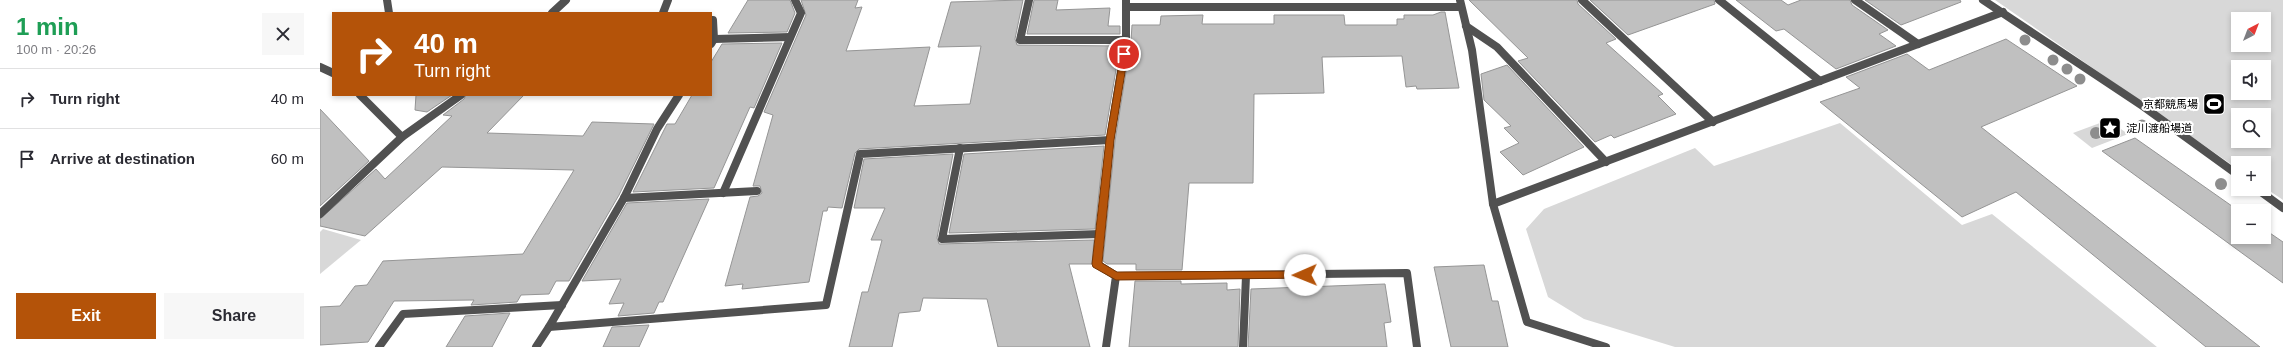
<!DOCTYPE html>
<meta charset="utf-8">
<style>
body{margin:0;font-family:Arial,"Noto Sans JP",sans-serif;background:#f7f7f7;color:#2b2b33;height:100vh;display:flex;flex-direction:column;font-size:15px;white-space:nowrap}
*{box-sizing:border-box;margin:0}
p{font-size:13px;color:#7c7c81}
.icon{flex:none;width:22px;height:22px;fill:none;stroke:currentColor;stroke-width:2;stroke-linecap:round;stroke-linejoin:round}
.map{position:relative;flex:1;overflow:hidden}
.sheet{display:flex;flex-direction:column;background:#fff;width:320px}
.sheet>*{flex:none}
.guide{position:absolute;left:12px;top:12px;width:380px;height:84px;border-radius:0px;box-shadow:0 2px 6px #0003;background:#b45309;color:#fff;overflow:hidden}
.needle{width:26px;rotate:42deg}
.tools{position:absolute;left:1911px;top:12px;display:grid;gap:8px}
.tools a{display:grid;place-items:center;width:40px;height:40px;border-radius:0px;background:#fff;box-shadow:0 2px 6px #0003;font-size:20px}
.pin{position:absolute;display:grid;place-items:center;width:34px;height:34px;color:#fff;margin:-17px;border:2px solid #fff;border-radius:50%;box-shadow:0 1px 4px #0007}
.me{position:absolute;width:44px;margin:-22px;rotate:269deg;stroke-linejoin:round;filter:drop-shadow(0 0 3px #0008)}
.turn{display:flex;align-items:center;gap:14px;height:84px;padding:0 16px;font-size:18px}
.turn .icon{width:52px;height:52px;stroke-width:2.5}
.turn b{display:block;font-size:28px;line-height:34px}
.round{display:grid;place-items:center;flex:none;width:42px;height:42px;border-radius:0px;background:#f7f7f7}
.overview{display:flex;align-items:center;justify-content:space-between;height:68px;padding:0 16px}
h1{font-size:24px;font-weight:700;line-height:30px;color:#1e9e55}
.cta{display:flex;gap:8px;margin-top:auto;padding:8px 16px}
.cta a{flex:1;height:46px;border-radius:0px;background:#b45309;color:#fff;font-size:16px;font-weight:700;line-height:46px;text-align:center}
.cta a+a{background:#f7f7f7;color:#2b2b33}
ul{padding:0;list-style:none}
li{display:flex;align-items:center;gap:12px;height:60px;padding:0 16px;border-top:1px solid #e1e1e2}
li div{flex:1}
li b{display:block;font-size:15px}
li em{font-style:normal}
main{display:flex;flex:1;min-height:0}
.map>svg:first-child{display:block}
</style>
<main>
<section class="sheet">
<div class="overview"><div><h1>1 min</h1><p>100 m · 20:26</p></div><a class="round"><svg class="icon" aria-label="close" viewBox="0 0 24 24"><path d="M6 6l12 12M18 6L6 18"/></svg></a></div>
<ul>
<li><svg class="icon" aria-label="right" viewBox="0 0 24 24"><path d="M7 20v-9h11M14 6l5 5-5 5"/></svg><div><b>Turn right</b></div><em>40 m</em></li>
<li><svg class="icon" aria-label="arrive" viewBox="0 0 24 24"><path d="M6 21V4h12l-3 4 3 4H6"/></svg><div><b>Arrive at destination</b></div><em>60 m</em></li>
</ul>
<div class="cta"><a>Exit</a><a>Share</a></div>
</section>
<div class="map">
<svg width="1963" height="347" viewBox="0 0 1963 347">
<rect width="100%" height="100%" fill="#fff"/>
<g fill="#d8d8d8" fill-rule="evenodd">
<path d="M1675,0H1963V200L1944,187V163H1918V169ZM1918,19H1944V45H1918ZM1918,67H1944V93H1918ZM1918,115H1944V141H1918Z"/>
<path d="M1788,120L1808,134L1772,148L1753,133Z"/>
<path d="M1520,123L1642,225L1672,214L1837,347H1355L1264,319L1228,297L1206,229L1224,209L1375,148L1394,166Z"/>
<path d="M3,229L41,240L0,274V232Z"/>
</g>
<g fill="#c0c0c0" stroke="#959595">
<path d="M428,0H470L475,13L467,32L408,33Z"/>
<path d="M481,0H538L535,8L542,7L526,51L610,47L594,106L650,104L661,46L618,47L631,2L703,0L695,39L697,45L800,46L785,135L539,149L535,153L522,208L508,207L507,211H503L489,282L422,289L423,284L405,286L430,197L438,196L442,193L440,186H433L453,115L444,112L486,15Z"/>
<path d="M714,0H738L736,10L790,8L788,26H800V34H707Z"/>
<path d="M1149,0H1257L1258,4L1296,39L1286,43L1343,94L1338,96L1356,114L1294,138L1291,135L1275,142L1198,61L1208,58Z"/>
<path d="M1270,0H1394L1395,4L1308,35Z"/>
<path d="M1416,0H1461L1468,5L1481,0H1530L1532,5L1568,30L1559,34L1576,46L1516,69L1464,29L1456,31Z"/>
<path d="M1545,0H1640L1641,2L1581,25Z"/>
<path d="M1121,12H1125L1139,88L1097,89L1096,86L1086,87L1082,56L1002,57L1004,93L934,94L933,183H869L862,270H816V264H787L783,261L795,141L811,41L812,25H840L841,16L883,15L882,24H954V15H1024L1025,25H1077V19H1084V15H1113Z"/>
<path d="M1686,39L1757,86L1661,127L1940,347H1886L1696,192L1642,217L1500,102L1540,88L1526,77L1587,54L1609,70Z"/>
<path d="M462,43L434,108L430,107L394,188L313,192L347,124H355L372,95H391V62L402,44Z"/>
<path d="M1187,65L1264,147L1203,175L1180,152L1199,143L1184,128L1191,126L1164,100L1161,74Z"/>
<path d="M96,95H132L107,112L95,110Z"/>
<path d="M146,95H204L167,133L263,136L272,122L334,124L299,195L249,281H236L229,294L201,295L197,302L151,305L154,300L74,301L48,342L0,345V307L20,306L35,286L47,285L63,261L203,254L254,170L122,167L45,236L0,226V219L56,169L65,179L132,116L123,115L144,99Z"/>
<path d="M0,109L49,161L0,206Z"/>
<path d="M1815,138L1919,211L1918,237H1944V229L1963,242V283L1782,151Z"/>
<path d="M784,146L775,229L629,233L644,154Z"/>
<path d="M633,154L617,238L619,244L774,240L772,264H749L770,347H678L667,299L603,298L600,311L579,313L572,347H529L542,292H548L562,240H551L565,208H534L544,159Z"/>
<path d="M389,199L343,302H339L334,313L298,316L304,303L289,304L301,279L262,281L307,203Z"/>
<path d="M1164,265L1172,301H1178L1188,347H1131L1114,267Z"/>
<path d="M815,281H861V284L907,283V290L920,289L918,347H809Z"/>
<path d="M1065,284L1071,322L1064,323L1067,347H928L931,289Z"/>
<path d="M190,313L172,347H126L145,316Z"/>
<path d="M329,325L319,347H283L292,327Z"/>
</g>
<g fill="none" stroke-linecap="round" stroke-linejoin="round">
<g stroke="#515151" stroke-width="8">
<path d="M67,0L69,13"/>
<path d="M709,0L700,40H806"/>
<path d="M806,0V40L790,140L777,264L796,276L1087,273L1097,347"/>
<path d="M1140,0L1152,50L1173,204L1207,322L1286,347"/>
<path d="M1262,0L1393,122"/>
<path d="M1399,0L1500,81"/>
<path d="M1535,0L1598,44"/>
<path d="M1663,0L1824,107L1918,175"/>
<path d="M806,7H1141"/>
<path d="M232,13L246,0"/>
<path d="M343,13L348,0"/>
<path d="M391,20H393L394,39L391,44"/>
<path d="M1146,26L1177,47L1286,162"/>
<path d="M394,39L470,37"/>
<path d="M0,67L13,73"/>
<path d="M40,95L82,137"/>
<path d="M359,95L337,129L304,198L229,327L506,305L540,154L790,140"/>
<path d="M640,148L622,239L780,234"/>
<path d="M1937,189L1963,208"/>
<path d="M403,193L481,13L475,0"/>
<path d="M304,198L437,191"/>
<path d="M1173,204L1683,12"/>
<path d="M0,214L82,137L141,95"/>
<path d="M59,347L83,314L242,305"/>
<path d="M216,347L229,327"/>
<path d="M786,347L796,276"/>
<path d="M923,347L926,276"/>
</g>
</g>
<g fill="#8d8d8d">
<circle cx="1705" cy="40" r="5.5"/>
<circle cx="1733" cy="60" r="5.5"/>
<circle cx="1747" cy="69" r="5.5"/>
<circle cx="1760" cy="79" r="5.5"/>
<circle cx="1822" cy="125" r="5.5"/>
<circle cx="1776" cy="133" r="6"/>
<circle cx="1901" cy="184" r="6"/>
</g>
<path fill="#b45309" stroke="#753606" d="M801,52L808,54L794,140L782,263L797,272L985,271L988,272V278L796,280L773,267L772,264L786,140Z"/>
<defs>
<g id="stadium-square" transform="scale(1.15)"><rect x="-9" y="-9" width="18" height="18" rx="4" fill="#000" stroke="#fff"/><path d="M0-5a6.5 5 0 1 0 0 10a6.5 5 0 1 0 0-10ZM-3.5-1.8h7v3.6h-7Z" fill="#fff"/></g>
<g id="sight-square" transform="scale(1.15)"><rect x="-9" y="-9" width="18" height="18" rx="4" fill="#000" stroke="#fff"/><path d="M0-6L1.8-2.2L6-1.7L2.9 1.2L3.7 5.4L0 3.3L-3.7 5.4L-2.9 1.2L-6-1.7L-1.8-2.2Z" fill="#fff"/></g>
</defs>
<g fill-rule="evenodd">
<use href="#stadium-square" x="1894" y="104"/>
<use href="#sight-square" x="1790" y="128"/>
</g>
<g text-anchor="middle" stroke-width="4" stroke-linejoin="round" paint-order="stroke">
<g font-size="11" fill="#000" stroke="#fff" text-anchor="end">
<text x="1878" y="108">京都競馬場</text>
<text x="1806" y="132" text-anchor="start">淀川渡船場道</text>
</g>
</g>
</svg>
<div class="tools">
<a><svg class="needle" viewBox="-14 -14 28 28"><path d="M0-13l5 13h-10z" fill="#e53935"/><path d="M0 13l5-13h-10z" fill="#7c7c81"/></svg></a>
<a><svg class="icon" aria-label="sound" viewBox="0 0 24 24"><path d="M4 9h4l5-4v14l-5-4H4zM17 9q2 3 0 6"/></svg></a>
<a><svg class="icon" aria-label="search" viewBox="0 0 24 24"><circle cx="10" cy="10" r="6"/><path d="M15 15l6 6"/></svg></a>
<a>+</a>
<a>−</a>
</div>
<div class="pin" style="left:804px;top:54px;background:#d93025"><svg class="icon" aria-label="arrive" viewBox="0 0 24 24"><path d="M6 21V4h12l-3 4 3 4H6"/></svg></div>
<svg class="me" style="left:985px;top:275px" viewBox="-20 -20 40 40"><circle r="19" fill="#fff"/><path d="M0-13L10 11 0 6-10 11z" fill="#b45309"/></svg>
<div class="guide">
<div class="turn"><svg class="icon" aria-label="right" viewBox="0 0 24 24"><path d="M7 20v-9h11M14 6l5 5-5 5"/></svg><div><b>40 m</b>Turn right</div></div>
</div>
</div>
</main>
